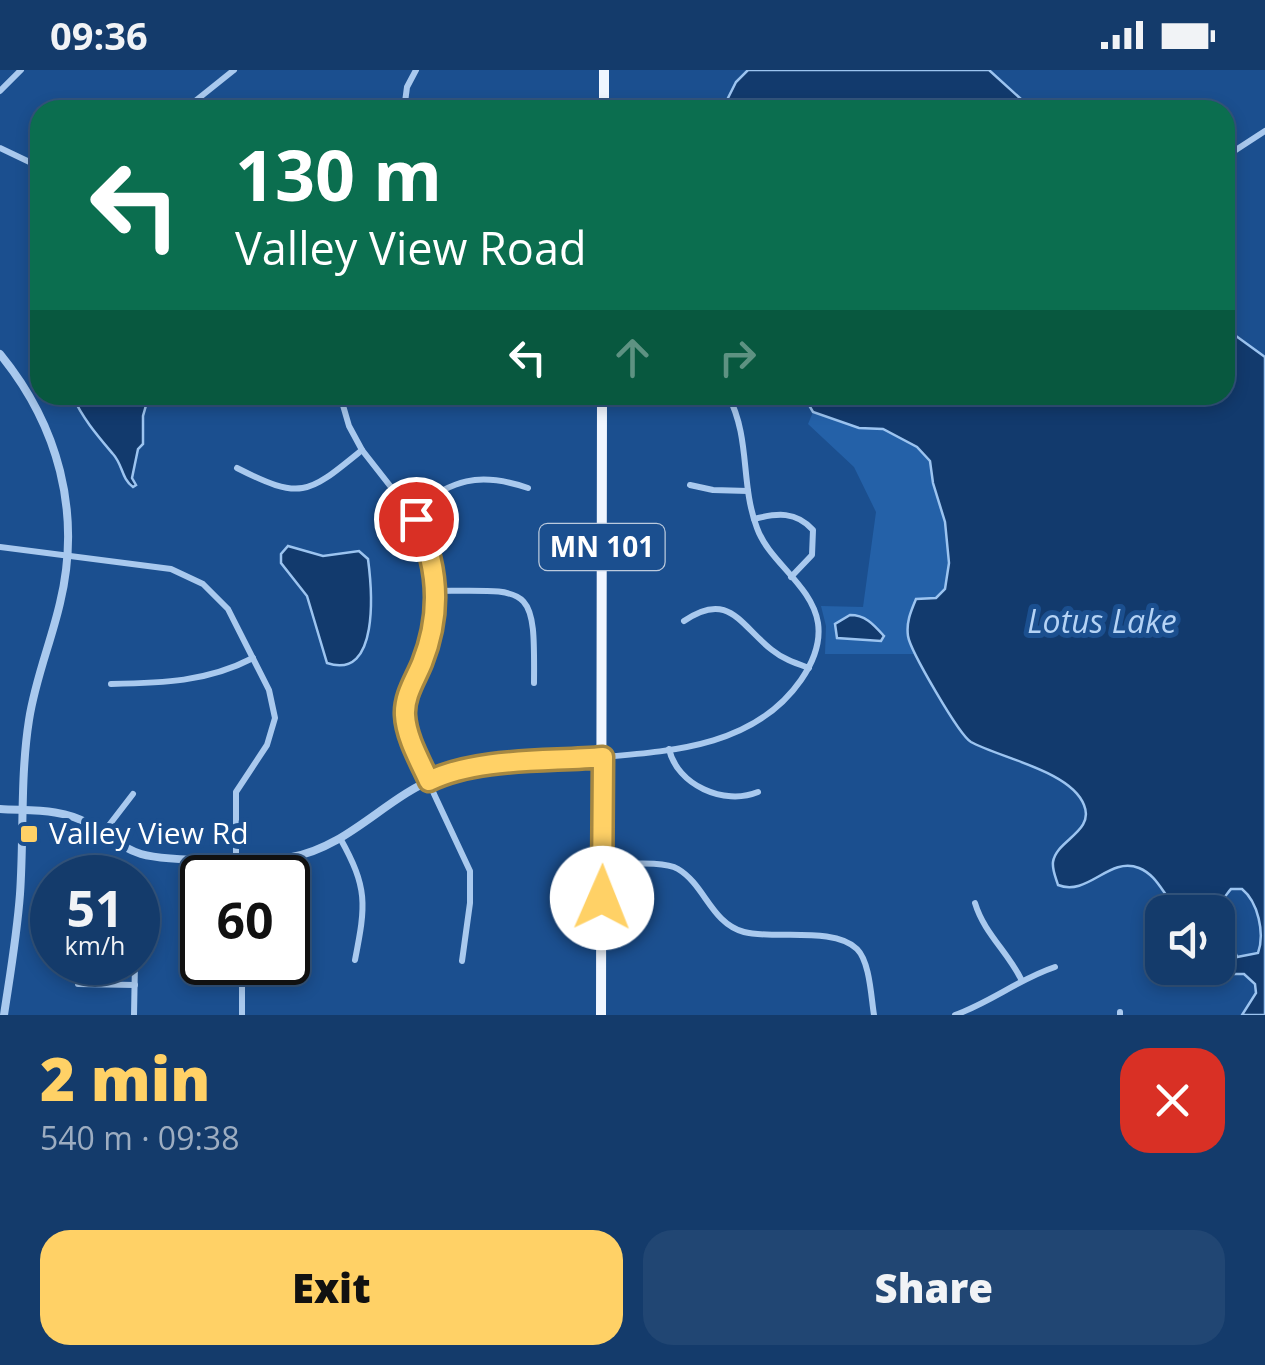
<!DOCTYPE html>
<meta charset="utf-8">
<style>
body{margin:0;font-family:"Open Sans",sans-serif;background:#214673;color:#f1f3f6;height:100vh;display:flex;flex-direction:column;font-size:38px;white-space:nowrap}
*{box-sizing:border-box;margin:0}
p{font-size:32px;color:#9dadc1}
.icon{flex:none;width:55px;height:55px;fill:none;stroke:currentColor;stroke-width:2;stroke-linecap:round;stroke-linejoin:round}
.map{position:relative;height:945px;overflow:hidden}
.side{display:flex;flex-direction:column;background:#143b6b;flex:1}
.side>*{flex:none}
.banner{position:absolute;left:30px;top:30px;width:1205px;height:305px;border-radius:30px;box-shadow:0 5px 15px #0003,0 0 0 2px #33557e;background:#0b6e4f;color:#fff;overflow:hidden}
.buttons{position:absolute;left:1145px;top:825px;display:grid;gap:20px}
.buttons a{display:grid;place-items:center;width:90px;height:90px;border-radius:20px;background:#143b6b;box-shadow:0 5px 15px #0003,0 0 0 2px #33557e;font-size:50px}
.speed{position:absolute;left:30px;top:785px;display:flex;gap:20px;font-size:50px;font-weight:700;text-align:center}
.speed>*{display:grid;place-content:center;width:130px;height:130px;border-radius:50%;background:#143b6b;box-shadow:0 5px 15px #0003,0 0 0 2px #33557e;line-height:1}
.speed small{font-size:25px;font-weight:400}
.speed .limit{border:5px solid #111;border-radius:15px;background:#fff;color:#111}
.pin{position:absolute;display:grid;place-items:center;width:85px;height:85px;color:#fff;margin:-42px;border:5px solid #fff;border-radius:50%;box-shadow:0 2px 10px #0007}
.me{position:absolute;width:110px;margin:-55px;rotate:1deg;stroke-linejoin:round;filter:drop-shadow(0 0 8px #0008)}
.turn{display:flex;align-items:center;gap:35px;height:210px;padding:0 40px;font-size:45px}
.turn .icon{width:130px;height:130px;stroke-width:2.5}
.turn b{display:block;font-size:70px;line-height:85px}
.lanes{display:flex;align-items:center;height:95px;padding:0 40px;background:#0003;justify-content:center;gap:50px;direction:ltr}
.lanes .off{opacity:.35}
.round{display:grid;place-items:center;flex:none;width:105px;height:105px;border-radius:30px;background:#214673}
.overview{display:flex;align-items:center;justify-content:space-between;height:170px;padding:0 40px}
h1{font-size:60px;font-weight:800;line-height:75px;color:#ffd166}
.action{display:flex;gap:20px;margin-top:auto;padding:20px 40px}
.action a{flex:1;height:115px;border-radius:30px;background:#ffd166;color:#111;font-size:40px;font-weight:800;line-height:115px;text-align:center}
.action a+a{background:#214673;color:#f1f3f6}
.status{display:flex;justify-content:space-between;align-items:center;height:70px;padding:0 50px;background:#143b6b;direction:ltr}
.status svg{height:28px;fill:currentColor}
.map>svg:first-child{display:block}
</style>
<div class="status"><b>09:36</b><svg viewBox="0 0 49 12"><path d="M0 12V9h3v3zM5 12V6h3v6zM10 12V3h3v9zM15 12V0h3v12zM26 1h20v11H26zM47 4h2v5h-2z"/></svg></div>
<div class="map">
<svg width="1265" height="945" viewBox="0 0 1265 945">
<rect width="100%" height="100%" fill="#1b4f8f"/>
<path fill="#2461a8" d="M813,342L859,358L883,359L917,377L930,391L933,413L945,452L949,493L945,519L936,528L916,529C907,550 905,564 916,584H825L826,556L821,536L863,537L876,442L854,397L808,354Z"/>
<g fill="#123a6d" stroke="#9cc4f0" stroke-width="2.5">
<path d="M748,0H989L1033,40H722L736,12Z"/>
<path d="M1225,258L1265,287V945H1242L1256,923L1255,914L1244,904H1228L1218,891L1220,876L1227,872L1233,876L1237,887L1258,883C1265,863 1258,832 1242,819H1231C1227,823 1225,828 1221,831C1217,835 1212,835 1207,837C1165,854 1169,810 1139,798C1109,786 1088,827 1058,815C1056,808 1052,800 1053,792C1056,770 1095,762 1084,735C1071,701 1000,688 971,672C959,665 910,580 908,566C906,552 911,541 916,529L936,528L945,519L949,493L945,452L933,413L930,391L917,377L883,359L859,358L813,342L803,325H1225Z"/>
<path d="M72,325H149L143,346V374L138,379L132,408L136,415L133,417C121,408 123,395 113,384C97,365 83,349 72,325Z"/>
<path d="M288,476L323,486L359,481L368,489C372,519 380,611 327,593L307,526L281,493V484Z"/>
<path d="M850,545C866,545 874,555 884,566L881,571L837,568L835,554Z"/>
</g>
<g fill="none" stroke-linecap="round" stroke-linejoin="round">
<g stroke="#a9c9ee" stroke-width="6">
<path d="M0,21L21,0"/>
<path d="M184,40L234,0"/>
<path d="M404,40L407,17L416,0"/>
<path d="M0,78L40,97"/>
<path d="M1225,87L1265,61"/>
<path d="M340,325L349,356L362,380L416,449L432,491L436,521L433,555L428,577L407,629L405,651L434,724L470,801V833L462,891"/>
<path d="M237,398C302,431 308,424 362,380"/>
<path d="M690,415L713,420L748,421"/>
<path d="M411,440C453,410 478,401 528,418"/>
<path d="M754,449C777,443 796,441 813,460L812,485L791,507"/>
<path d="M0,477L171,499L203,514L228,539L269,620L275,648L267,675L236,722V808"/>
<path d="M436,521C532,520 535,514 534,613"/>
<path d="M684,551C729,520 740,555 772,580C783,589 795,593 809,598"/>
<path d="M111,614C162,613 207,612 253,588"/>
<path d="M669,679C677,715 724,736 758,722"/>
<path d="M603,687C676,681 756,675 801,610C812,594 821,574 818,553C812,515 769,492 757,458C740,413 751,369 728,325"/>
<path d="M103,763L133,724"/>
<path d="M340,768C368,818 366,834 355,890"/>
<path d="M602,794C621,795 663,790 678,799C705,815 711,853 744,862C774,870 834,856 857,879C870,892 871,927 874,945"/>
<path d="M975,833C984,863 1007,881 1021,909"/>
<path d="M242,892V945"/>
<path d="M78,914L135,915"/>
<path d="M1120,942V945"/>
<path d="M134,945L135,892"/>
<path d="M955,945C991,932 1019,909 1055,897"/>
</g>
<g stroke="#a9c9ee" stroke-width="8">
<path d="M0,284C58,355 82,442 60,533C51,572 35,610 29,650C20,707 24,767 20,824C17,865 10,905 4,945"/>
<path d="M0,739C30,741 62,738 89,754C107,764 121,778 141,784C169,792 263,792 292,787C348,777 386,727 438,707C485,689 552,691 603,687"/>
</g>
<g stroke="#f0f6ff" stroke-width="10">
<path d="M604,40V0"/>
<path d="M601,945L602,325"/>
</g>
</g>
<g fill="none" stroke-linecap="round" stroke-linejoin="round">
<g stroke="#a68842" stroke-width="25">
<path id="route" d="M416,449C439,496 441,545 422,593C415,610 404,626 405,645C406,667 420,691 429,711C478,687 549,692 603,687L602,828"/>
</g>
<use href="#route" stroke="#ffd166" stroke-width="18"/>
</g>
<rect fill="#ffd166" stroke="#1b4f8f" stroke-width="4" x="19" y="754" width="20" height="20" rx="5"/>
<g text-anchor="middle" stroke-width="10" stroke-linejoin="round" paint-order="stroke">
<rect fill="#1b4f8f" stroke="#bbcadd" stroke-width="2.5" x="539.5" y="454" width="125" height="46" rx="8"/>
<g font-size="28" font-weight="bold" fill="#fff">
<text x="602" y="487">MN 101</text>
</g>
<g font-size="30" fill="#fff" stroke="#1b4f8f" text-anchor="start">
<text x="49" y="774">Valley View Rd</text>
</g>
<g font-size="32" font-style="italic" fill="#b5d3f5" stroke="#1b4f8f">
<text x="1102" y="563">Lotus Lake</text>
</g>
</g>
</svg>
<div class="buttons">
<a><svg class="icon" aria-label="sound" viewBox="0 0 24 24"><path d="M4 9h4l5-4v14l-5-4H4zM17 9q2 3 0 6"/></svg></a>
</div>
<div class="speed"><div>51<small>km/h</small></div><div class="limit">60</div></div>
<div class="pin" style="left:416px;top:449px;background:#d93025"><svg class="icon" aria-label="arrive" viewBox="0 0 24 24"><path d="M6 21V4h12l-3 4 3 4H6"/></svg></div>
<svg class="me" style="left:602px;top:828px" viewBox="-20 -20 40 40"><circle r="19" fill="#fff"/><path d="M0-13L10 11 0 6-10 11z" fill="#ffd166"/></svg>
<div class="banner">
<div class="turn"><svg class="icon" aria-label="left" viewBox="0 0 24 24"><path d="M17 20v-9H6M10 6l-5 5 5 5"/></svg><div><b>130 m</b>Valley View Road</div></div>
<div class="lanes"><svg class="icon" aria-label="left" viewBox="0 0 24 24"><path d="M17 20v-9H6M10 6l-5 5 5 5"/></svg><svg class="icon off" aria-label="ahead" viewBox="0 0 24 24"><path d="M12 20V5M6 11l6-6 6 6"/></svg><svg class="icon off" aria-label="right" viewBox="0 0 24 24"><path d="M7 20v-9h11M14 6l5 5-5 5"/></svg></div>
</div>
</div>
<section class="side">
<div class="overview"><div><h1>2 min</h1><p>540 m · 09:38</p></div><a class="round" style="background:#d93025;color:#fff"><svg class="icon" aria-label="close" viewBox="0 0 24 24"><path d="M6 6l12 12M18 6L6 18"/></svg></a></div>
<div class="action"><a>Exit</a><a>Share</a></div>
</section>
